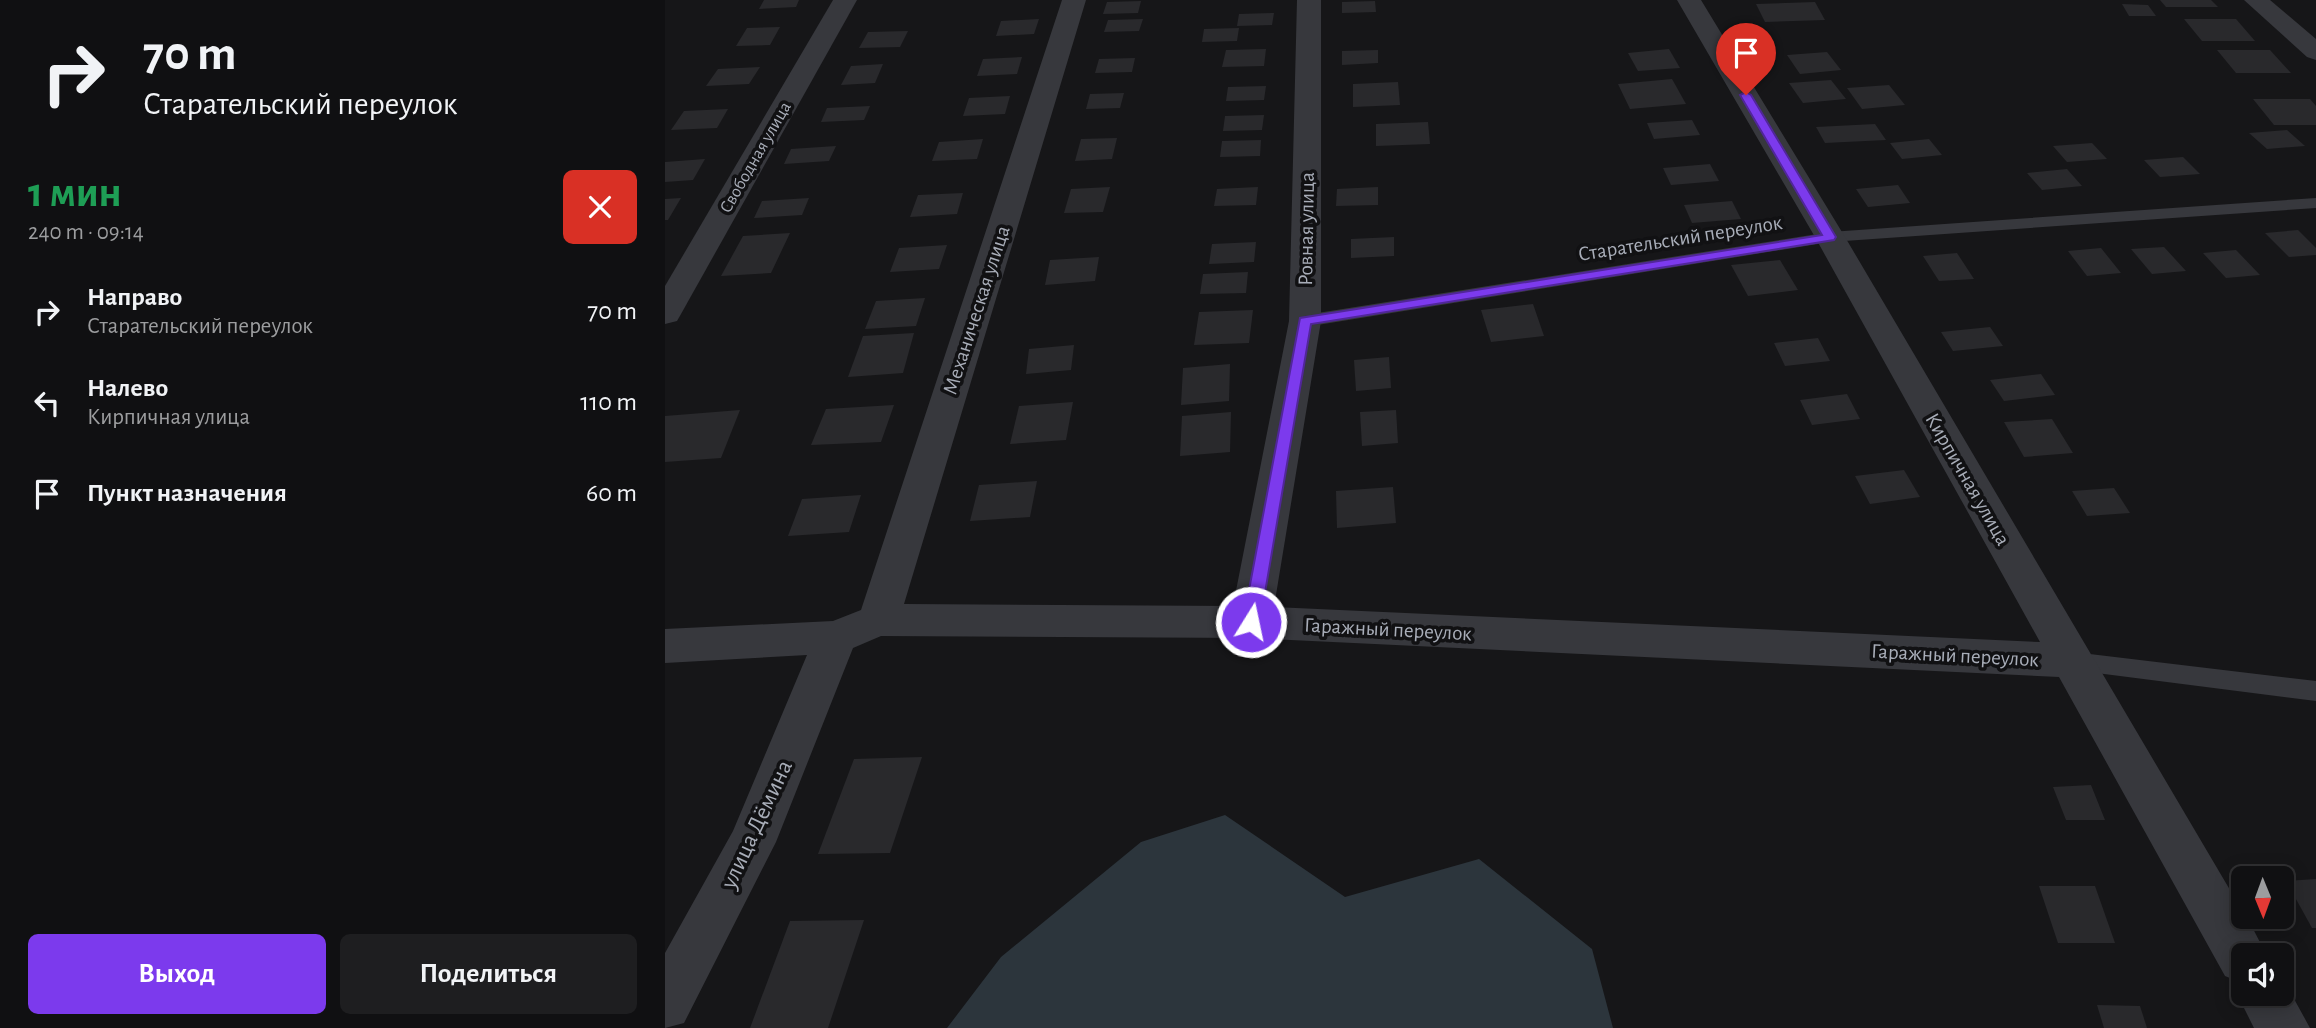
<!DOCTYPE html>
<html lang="ru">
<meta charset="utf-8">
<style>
body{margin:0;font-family:"Alegreya Sans",sans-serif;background:#1e1e20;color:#f1f3f6;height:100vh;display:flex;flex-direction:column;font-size:26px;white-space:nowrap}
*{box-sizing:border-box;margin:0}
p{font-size:23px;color:#9c9d9f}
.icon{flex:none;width:38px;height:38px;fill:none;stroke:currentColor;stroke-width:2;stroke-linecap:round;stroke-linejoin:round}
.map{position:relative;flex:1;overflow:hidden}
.panel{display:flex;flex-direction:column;background:#101012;width:665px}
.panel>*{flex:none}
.top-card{background:#101012;color:#f1f3f6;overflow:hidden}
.needle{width:46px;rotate:179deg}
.fabs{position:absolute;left:1566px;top:866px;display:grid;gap:14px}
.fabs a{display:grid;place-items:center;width:63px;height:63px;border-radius:10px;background:#101012;box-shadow:0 4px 18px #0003,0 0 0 2px #303032;font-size:35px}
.pin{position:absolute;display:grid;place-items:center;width:60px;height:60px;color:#fff;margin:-72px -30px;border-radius:50% 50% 50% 0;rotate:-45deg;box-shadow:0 0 7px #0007}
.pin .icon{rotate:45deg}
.me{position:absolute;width:77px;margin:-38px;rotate:10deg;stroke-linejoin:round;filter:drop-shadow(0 0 5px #0008)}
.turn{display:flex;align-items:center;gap:24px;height:147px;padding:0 28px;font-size:32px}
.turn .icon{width:91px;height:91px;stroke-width:2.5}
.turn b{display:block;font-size:49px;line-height:60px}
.round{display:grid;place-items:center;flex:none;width:74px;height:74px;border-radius:10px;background:#1e1e20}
.summary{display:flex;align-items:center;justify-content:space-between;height:119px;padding:0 28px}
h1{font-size:42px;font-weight:700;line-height:52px;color:#1e9e55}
.button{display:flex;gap:14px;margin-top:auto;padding:14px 28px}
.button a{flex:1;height:80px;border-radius:10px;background:#7c3aed;color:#fff;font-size:28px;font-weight:700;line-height:80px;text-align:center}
.button a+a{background:#1e1e20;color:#f1f3f6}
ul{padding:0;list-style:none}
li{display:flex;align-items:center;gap:21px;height:91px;padding:0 28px}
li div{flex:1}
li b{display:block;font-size:26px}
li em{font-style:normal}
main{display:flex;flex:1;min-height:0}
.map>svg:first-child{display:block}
</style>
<main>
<section class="panel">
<div class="top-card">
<div class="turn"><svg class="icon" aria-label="right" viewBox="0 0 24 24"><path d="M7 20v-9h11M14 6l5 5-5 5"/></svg><div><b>70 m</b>Старательский переулок</div></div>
</div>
<div class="summary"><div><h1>1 мин</h1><p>240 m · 09:14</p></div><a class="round" style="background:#d93025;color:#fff"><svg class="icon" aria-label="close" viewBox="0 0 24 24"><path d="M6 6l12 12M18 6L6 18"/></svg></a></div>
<ul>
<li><svg class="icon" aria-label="right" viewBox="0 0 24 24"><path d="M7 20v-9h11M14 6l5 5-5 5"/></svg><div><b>Направо</b><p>Старательский переулок</p></div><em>70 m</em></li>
<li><svg class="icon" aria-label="left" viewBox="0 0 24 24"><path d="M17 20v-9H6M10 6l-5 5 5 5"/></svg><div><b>Налево</b><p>Кирпичная улица</p></div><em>110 m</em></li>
<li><svg class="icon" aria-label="arrive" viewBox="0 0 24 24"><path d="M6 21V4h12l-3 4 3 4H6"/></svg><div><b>Пункт назначения</b></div><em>60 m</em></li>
</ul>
<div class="button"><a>Выход</a><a>Поделиться</a></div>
</section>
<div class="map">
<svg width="1651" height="1028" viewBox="0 0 1651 1028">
<rect width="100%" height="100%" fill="#161618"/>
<path fill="#2c353c" d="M560,815L680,897L814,859L927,949L948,1028H282L336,957L476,842Z"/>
<g fill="#29292c">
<path d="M99,0H134L131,7L94,9Z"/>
<path d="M1495,0H1546L1553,7H1501Z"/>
<path d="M476,1L473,13L438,14L442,2Z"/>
<path d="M710,1L711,12L677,13V2Z"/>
<path d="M1150,2L1160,20L1100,22L1091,4Z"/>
<path d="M1457,4L1483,5L1491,16H1464Z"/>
<path d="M609,13L607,25L572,26L574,14Z"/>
<path d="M374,19L369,34L331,36L336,21Z"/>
<path d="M478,19L474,31L439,32L443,20Z"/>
<path d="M1519,19H1571L1590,41H1537Z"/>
<path d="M115,27L105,45L71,46L82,28Z"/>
<path d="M574,28L572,41L537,42L539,29Z"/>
<path d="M243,31L235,47L194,48L203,32Z"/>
<path d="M601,49L599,66L557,67L561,50Z"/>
<path d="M1004,49L1015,68L973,71L963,53Z"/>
<path d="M713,50V63L677,65V51Z"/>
<path d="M1552,50H1605L1626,73H1571Z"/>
<path d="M1162,52L1176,70L1135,74L1122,55Z"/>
<path d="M357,57L352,74L312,76L318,59Z"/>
<path d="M470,58L467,72L430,73L434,59Z"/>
<path d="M218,64L210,83L176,85L186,66Z"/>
<path d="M95,67L84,84L41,86L53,69Z"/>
<path d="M1007,79L1021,104L965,109L953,84Z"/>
<path d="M1166,80L1181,99L1138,103L1124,83Z"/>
<path d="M733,82L735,105L688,107V84Z"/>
<path d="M1224,85L1240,105L1197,109L1182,88Z"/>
<path d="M601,86L599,100L561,101L563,87Z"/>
<path d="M459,93L455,108L421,109L425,94Z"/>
<path d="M345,96L340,114L298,116L304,98Z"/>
<path d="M1588,99H1645L1651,106V125H1609Z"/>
<path d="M205,106L199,120L156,122L162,108Z"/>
<path d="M63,109L52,128L6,130L19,111Z"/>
<path d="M599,115L597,130L558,131L560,116Z"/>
<path d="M1027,120L1035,135L989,139L982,123Z"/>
<path d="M763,122L765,144L711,146V124Z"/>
<path d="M1210,124L1221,140L1160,143L1151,127Z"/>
<path d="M1622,130L1640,146L1602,149L1584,133Z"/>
<path d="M452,138L447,159L410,161L416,139Z"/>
<path d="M318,139L312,159L267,161L274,142Z"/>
<path d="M1264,139L1277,155L1237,159L1225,143Z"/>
<path d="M596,140L595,156L555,157L557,141Z"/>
<path d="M1427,143L1442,159L1402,162L1388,146Z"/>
<path d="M171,146L164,161L119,164L126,149Z"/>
<path d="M1518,157L1535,174L1495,177L1479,160Z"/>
<path d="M40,159L28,180L0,182V162Z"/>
<path d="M1045,164L1054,181L1006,185L998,168Z"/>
<path d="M1402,169L1417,186L1377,190L1362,173Z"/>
<path d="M1233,185L1245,203L1203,207L1191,189Z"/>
<path d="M445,187L438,212L399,213L406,189Z"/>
<path d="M593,187L591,205L549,206L552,189Z"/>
<path d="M713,187V205L671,206L672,189Z"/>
<path d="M298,193L292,214L245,217L253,195Z"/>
<path d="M16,198L3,220H0V199Z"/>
<path d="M144,198L137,215L89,218L97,201Z"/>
<path d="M1067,201L1076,219L1027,223L1019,205Z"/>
<path d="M1633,230L1651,248V255L1624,257L1600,233Z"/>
<path d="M125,233L106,273L56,276L78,236Z"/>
<path d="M729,237V256L686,258V239Z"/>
<path d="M591,242L589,262L544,264L547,244Z"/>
<path d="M282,245L274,269L225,272L234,248Z"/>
<path d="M1499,247L1521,271L1487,274L1466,249Z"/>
<path d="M1436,248L1456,273L1422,276L1403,251Z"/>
<path d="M1571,250L1595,275L1561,278L1538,253Z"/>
<path d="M1292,253L1309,279L1274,281L1258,256Z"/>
<path d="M434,257L430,281L380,285L385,260Z"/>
<path d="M1115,260L1133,290L1083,296L1066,265Z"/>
<path d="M583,272L581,293L535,294L538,274Z"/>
<path d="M260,298L251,326L200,329L211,301Z"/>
<path d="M868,304L879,336L826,342L816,310Z"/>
<path d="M588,310L584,343L529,345L534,312Z"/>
<path d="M1325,327L1338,346L1288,351L1276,332Z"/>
<path d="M249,333L238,373L183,377L198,336Z"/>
<path d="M1153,338L1165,361L1120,366L1109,343Z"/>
<path d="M409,345L406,370L361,374L364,349Z"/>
<path d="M724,357L726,388L691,391L689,360Z"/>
<path d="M565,364L564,401L516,405L518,368Z"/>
<path d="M1376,374L1390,395L1339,401L1325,380Z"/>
<path d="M1182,394L1195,419L1147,425L1135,400Z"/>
<path d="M408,402L401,440L345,444L354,406Z"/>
<path d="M229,405L216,442L146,445L161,409Z"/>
<path d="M75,410L56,458L0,462V416Z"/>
<path d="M731,410L733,443L697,446L695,412Z"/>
<path d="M566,412L565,452L515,456L517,416Z"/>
<path d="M1387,419L1408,453L1359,457L1339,422Z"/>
<path d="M1239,470L1255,497L1205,504L1190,476Z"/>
<path d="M372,481L365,517L305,521L314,485Z"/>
<path d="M728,487L731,523L672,528L671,491Z"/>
<path d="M1449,488L1465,513L1422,516L1407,491Z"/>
<path d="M196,495L184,532L123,536L137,499Z"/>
<path d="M257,757L225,853L153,854L189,759Z"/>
<path d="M1426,785L1440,820H1401L1388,787Z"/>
<path d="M1651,879V928H1647L1621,881Z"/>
<path d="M1374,886H1430L1450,943H1393Z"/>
<path d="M199,920L163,1028H85L125,921Z"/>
<path d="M1432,1005L1475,1006L1482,1028H1439Z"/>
</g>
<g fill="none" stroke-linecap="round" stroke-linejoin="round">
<g fill="#37383d" fill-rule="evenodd">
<path d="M1651,198V208L1165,242L640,327L631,321L640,315L1165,232Z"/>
<path d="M1408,652L1651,681V701L1408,670L1400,668L1396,661L1400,654Z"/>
</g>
<g fill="#37383d" fill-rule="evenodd">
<path d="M168,0H192L16,314L12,321L0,324V286Z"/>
<path d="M397,0H421L239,604L568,606L624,321L632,0H656V321L609,607L1375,642L1150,237L1012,0H1036L1180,237L1578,912V917H1582L1602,956H1578V994H1617V977L1645,1028H1589L1572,994L1577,983L1560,976L1394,677L586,638L216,636L188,648L111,842L19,1023L0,1028V953L68,831L142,655L0,663V629L168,621L196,610Z"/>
<path d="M1579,0H1605L1651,39V60L1642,57Z"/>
</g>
</g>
<path fill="#7c3aed" stroke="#51269a" stroke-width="2" d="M1081,92L1086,95L1171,237L1169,240L646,324L595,622L592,627H580L578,622L635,318L1157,235L1075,95Z"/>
<g text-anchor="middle" stroke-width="7" stroke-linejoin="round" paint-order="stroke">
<g font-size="18" fill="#a8adb8" stroke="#111113">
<text transform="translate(90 157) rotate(-60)" y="6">Свободная улица</text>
</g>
<g font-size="21" fill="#a8adb8" stroke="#111113">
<text transform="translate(641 229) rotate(-89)" y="7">Ровная улица</text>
<text transform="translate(1015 238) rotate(-9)" y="7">Старательский переулок</text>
<text transform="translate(311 310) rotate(-72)" y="7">Механическая улица</text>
<text transform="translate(1303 479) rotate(60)" y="7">Кирпичная улица</text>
<text transform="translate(723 629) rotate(3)" y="7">Гаражный переулок</text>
<text transform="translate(1290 655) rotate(3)" y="7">Гаражный переулок</text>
</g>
<g font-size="24" fill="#a8adb8" stroke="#111113">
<text transform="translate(91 824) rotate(-65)" y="8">улица Дёмина</text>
</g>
</g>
</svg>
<div class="fabs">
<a><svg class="needle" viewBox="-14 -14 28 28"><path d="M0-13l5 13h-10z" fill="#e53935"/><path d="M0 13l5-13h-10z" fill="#9c9d9f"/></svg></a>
<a><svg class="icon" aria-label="sound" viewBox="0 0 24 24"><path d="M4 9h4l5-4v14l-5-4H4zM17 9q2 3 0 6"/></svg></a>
</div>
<div class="pin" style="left:1081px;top:95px;background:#d93025"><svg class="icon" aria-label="arrive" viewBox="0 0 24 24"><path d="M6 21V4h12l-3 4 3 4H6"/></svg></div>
<svg class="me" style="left:586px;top:622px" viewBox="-20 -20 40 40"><circle r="17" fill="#7c3aed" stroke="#fff" stroke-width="3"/><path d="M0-11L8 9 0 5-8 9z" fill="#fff"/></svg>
</div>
</main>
